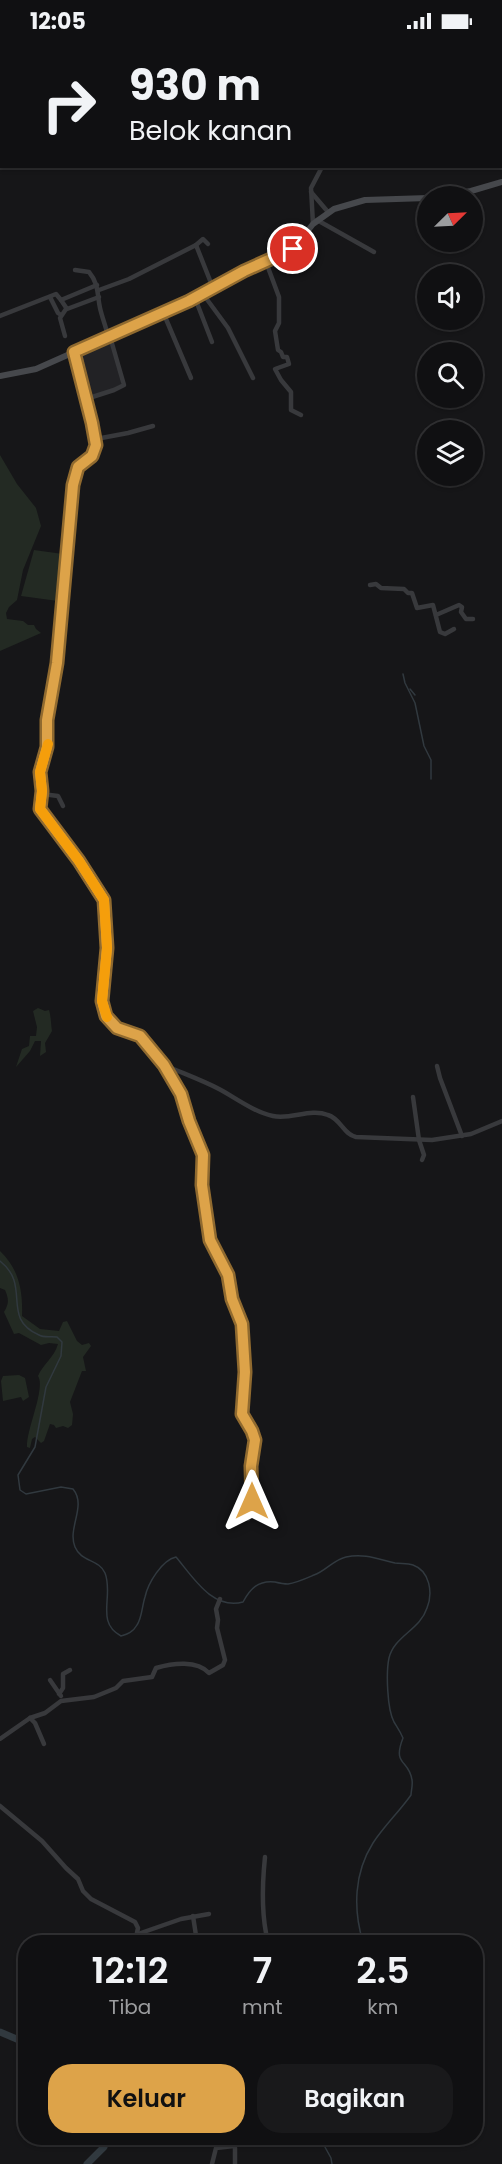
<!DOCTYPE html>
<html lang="id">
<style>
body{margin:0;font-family:Poppins,sans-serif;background:#19191b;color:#f1f3f6;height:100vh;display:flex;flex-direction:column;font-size:22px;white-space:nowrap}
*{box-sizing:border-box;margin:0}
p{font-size:20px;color:#9c9d9f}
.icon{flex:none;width:33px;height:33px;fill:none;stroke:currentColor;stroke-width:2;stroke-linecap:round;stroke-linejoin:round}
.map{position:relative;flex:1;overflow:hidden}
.panel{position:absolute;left:18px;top:1893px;width:465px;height:210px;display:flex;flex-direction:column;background:#101012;border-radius:24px;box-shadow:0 2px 4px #0004,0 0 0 2px #303032}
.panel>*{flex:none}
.top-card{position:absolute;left:0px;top:0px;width:502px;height:126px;box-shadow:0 2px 4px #0004,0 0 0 2px #303032;background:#101012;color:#f1f3f6;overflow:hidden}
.needle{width:39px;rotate:66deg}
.controls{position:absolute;left:417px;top:144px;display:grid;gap:12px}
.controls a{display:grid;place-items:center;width:66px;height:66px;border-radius:50%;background:#101012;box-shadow:0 2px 4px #0004,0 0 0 2px #303032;font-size:30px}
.pin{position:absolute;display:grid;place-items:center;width:51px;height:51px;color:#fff;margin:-26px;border:3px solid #fff;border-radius:50%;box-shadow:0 2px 6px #0007}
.me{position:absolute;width:66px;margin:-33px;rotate:0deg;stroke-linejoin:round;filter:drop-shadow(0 0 4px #0008)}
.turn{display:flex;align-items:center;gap:21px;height:126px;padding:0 30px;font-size:27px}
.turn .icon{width:78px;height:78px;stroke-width:2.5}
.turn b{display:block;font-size:42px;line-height:51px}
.eta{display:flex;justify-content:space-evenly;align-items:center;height:102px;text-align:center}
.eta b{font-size:36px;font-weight:600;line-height:42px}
.cta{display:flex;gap:12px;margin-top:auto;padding:12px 30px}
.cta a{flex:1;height:69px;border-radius:24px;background:#dda349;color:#111;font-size:24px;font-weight:600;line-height:69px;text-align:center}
.cta a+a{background:#19191b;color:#f1f3f6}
.status{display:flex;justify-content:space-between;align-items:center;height:42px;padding:0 30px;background:#101012;direction:ltr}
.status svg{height:16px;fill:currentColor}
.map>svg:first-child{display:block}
</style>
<div class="status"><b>12:05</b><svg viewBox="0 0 49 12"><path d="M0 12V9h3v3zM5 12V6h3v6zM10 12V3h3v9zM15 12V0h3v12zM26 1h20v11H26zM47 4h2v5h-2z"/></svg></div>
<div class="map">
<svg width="502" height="2122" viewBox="0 0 502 2122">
<rect width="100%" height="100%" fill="#161618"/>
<path fill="#222225" d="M107,296L111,299L122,341L115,346L87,355L76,311Z"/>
<g fill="#232a23">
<path d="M0,413L17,442L36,466L41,484L23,528L17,558L9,565L6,571L7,577L23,579L28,583H34L36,587L41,591L0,609Z"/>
<path d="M34,508L63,512L58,559L21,554Z"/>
<path d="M38,966L45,969L49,968C51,974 51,983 52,989L45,1001L46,1010L40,1014L41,999H35L30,1009L16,1025L22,1007L29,1004L30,994H36L37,985L33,969Z"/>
<path d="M0,1209C19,1227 23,1249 22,1274L40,1287L59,1289L63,1280L67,1279L77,1299L82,1303L89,1301L91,1304L83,1315L86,1329H82L70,1360L73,1372L72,1383L68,1386L63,1384L56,1386L54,1383L50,1382L44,1399L41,1401L35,1395L32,1397L30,1406L27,1405C26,1388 46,1346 38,1334C43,1322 54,1316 58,1302L49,1301L41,1303L19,1291L14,1292L4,1270C9,1262 9,1257 5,1248L0,1246Z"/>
<path d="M19,1333L25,1336L29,1355L23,1359L21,1355L3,1359L1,1339L3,1334Z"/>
</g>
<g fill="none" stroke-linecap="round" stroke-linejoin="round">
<g stroke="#31393f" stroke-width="1.5">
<path d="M403,632L405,641L415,661L424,704L431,718V737"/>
<path d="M410,647L415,653"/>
<path d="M0,1219C32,1244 0,1276 39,1293C44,1296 51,1294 57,1295L62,1300L61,1314L46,1345L35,1405L18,1433L20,1448L26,1452L61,1445L73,1447C87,1464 67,1486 75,1505C81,1520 99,1517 105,1531C114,1554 95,1580 121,1594C128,1592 133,1590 137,1583C142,1576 142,1564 145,1555C148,1541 162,1518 176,1515C193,1535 212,1568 243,1560C250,1547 258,1538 275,1540C279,1541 284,1542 288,1542C296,1541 307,1536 314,1533C326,1529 333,1518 346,1515C364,1511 378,1517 395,1521C401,1522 407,1521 413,1523C430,1529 433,1551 427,1566C420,1588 394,1594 389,1616C386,1630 387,1667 394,1680C397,1685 400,1689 403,1696C392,1724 409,1717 412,1738C413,1743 411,1749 411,1753C399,1770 384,1784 373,1801C354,1831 353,1867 363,1900"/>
<path d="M320,2096L331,2116L332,2122"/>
</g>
<g stroke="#31393f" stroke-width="7">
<path d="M0,1990L26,2001"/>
<path d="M87,2122L104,2105L98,2096"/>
</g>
<g stroke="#38393c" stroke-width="4.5">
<path d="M501,80L502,79"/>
<path d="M311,150L328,170"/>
<path d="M317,178L374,210"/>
<path d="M313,182L311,146L322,125"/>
<path d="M196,203L203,197L208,202"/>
<path d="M266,220L279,255V281L275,289L278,308L281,310L283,315H287L289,322L275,327L281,338L291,350V368L301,373"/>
<path d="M75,228L89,230C99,242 97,252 100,266C102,275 106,285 108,294"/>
<path d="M99,248L129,237L196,203L213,246"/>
<path d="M203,252L228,286L253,336"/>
<path d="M50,255L58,271L61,273"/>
<path d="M195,256L212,300"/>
<path d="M61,258L67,267L99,255"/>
<path d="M163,270L191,336"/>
<path d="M0,274L56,252L61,258L97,243"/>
<path d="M65,294L60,276L66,267"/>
<path d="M74,310L92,381L96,403L92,414L78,425L73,443L57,621L47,683V705L40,730L42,749L40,765L79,820L105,862L107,907L102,959L106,974L117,986L140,994L164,1023L181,1052L189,1079L203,1113L202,1143L210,1198L228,1233L232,1257L241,1282L245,1330L242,1372L252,1389L255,1398L251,1424L253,1451L248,1477"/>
<path d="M86,357L114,348L124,343L111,298L106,295"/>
<path d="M96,397L128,391L153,384"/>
<path d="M370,543L376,542L381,546L404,547L408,551H412L417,566L433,563L440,590L445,592L454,587"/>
<path d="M436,573L459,563L462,565L461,570L466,577H473"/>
<path d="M42,752L58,754L63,764"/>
<path d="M164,1023C182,1031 202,1038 219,1047C236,1056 254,1070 273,1074C291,1078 310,1066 328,1073C341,1077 343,1092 356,1095L432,1098L471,1092L502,1079"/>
<path d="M437,1024L440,1036L462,1094"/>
<path d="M413,1055L419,1098L424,1113L422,1118"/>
<path d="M50,1638L61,1654"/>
<path d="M59,1652L63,1646V1632L70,1628"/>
<path d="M30,1676L35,1681L44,1702"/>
<path d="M0,1697L30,1676L45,1671L61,1659L94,1655L116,1646L123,1639L152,1635L156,1626C173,1621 197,1618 209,1631L223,1623L225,1618L217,1586L218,1578L216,1567L220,1557"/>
<path d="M0,1764L42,1799L66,1826L78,1837L83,1849L91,1857L135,1880L138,1886L135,1900"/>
<path d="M265,1815C262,1844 261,1873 268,1900"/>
<path d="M193,1874L197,1900"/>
<path d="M138,1892L181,1877L209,1872"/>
<path d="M230,2096L235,2106V2122"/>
<path d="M212,2122L216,2106L234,2104"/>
</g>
<g stroke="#38393c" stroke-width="5">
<path d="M496,0V2"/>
<path d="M501,52L502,67"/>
</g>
<g stroke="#46484c" stroke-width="6">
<path d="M444,154L471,149L502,140"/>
<path d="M0,334L36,327L189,259L244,229L286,211L295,205L313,182L334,167L365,158L428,156"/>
</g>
</g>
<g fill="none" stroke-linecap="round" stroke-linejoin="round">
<g stroke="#906a2f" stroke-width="15">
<path id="route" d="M252,1459L251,1424L255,1398L252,1389L242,1372L245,1330L242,1282L232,1257L228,1233L210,1198L202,1143L203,1113L189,1079L181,1052L164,1023L140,994L117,986L106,974L102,959L107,906L104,858L79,819L40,767L42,749L40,730L47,705V678L57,621L73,443L78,425L92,414L96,403L92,381L74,310L189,259L244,229L293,207"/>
</g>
<use href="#route" stroke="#dda349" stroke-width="10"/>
<path stroke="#f59e0b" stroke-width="10" d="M48,702L40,730L42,749L40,767L79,819L104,858L107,906L102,959L107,975"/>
</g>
</svg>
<div class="controls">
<a><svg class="needle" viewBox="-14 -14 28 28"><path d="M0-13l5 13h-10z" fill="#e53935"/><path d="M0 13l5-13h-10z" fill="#9c9d9f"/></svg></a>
<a><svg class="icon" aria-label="sound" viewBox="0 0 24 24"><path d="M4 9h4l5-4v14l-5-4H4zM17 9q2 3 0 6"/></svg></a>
<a><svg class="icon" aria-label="search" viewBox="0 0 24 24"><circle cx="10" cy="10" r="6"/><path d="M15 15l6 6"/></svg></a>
<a><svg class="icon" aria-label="layers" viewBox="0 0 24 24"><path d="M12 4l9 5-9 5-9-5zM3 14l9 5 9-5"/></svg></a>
</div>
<div class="pin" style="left:293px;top:207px;background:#d93025"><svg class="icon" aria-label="arrive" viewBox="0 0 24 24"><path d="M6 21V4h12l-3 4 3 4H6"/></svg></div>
<svg class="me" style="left:252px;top:1459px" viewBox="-20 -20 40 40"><path d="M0-17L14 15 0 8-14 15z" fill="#dda349" stroke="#fff" stroke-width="4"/></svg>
<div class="top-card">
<div class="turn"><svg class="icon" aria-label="right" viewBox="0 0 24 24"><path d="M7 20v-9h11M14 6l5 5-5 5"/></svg><div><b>930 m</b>Belok kanan</div></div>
</div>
<section class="panel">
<div class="eta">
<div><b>12:12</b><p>Tiba</p></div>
<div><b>7</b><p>mnt</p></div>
<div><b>2.5</b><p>km</p></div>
</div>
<div class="cta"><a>Keluar</a><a>Bagikan</a></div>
</section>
</div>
